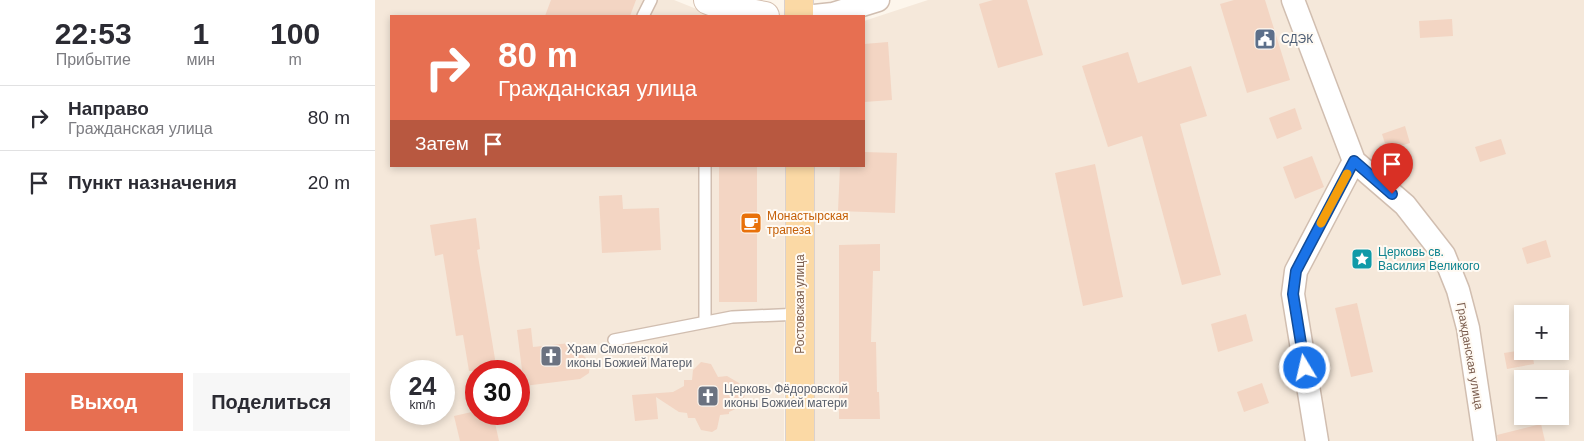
<!DOCTYPE html>
<html lang="ru">
<meta charset="utf-8">
<style>
body{margin:0;font-family:Arial,sans-serif;background:#f7f7f7;color:#2b2b33;height:100vh;display:flex;flex-direction:column;font-size:19px;white-space:nowrap}
*{box-sizing:border-box;margin:0}
p{font-size:16px;color:#7c7c81}
.icon{flex:none;width:28px;height:28px;fill:none;stroke:currentColor;stroke-width:2;stroke-linecap:round;stroke-linejoin:round}
.map{position:relative;flex:1;overflow:hidden}
.drawer{display:flex;flex-direction:column;background:#fff;width:375px}
.drawer>*{flex:none}
.guide{position:absolute;left:15px;top:15px;width:475px;height:152px;border-radius:0px;box-shadow:0 2px 8px #0003;background:#e76f51;color:#fff;overflow:hidden}
.buttons{position:absolute;left:1139px;top:305px;display:grid;gap:10px}
.buttons a{display:grid;place-items:center;width:55px;height:55px;border-radius:0px;background:#fff;box-shadow:0 2px 8px #0003;font-size:25px}
.speed{position:absolute;left:15px;top:360px;display:flex;gap:10px;font-size:25px;font-weight:700;text-align:center}
.speed>*{display:grid;place-content:center;width:65px;height:65px;border-radius:50%;background:#fff;box-shadow:0 2px 8px #0003;line-height:1}
.speed small{font-size:12px;font-weight:400}
.speed .limit{border:8px solid #d22;background:#fff;color:#111}
.pin{position:absolute;display:grid;place-items:center;width:42px;height:42px;color:#fff;margin:-51px -21px;border-radius:50% 50% 50% 0;rotate:-45deg;box-shadow:0 0 5px #0007}
.pin .icon{rotate:45deg}
.me{position:absolute;width:55px;margin:-28px;rotate:351deg;stroke-linejoin:round;filter:drop-shadow(0 0 4px #0008)}
.turn{display:flex;align-items:center;gap:18px;height:105px;padding:0 25px;font-size:22px}
.turn .icon{width:65px;height:65px;stroke-width:2.5}
.turn b{display:block;font-size:35px;line-height:42px}
.then{display:flex;align-items:center;height:48px;padding:0 25px;background:#0003;gap:10px;font-size:19px}
.eta{display:flex;justify-content:space-evenly;align-items:center;height:85px;text-align:center}
.eta b{font-size:30px;font-weight:700;line-height:35px}
.primary-button{display:flex;gap:10px;margin-top:auto;padding:10px 25px}
.primary-button a{flex:1;height:58px;border-radius:0px;background:#e76f51;color:#fff;font-size:20px;font-weight:700;line-height:58px;text-align:center}
.primary-button a+a{background:#f7f7f7;color:#2b2b33}
ul{padding:0;list-style:none}
li{display:flex;align-items:center;gap:15px;height:65px;padding:0 25px;border-top:1px solid #e1e1e2}
li div{flex:1}
li b{display:block;font-size:19px}
li em{font-style:normal}
main{display:flex;flex:1;min-height:0}
.map>svg:first-child{display:block}
</style>
<main>
<section class="drawer">
<div class="eta">
<div><b>22:53</b><p>Прибытие</p></div>
<div><b>1</b><p>мин</p></div>
<div><b>100</b><p>m</p></div>
</div>
<ul>
<li><svg class="icon" aria-label="right" viewBox="0 0 24 24"><path d="M7 20v-9h11M14 6l5 5-5 5"/></svg><div><b>Направо</b><p>Гражданская улица</p></div><em>80 m</em></li>
<li><svg class="icon" aria-label="arrive" viewBox="0 0 24 24"><path d="M6 21V4h12l-3 4 3 4H6"/></svg><div><b>Пункт назначения</b></div><em>20 m</em></li>
</ul>
<div class="primary-button"><a>Выход</a><a>Поделиться</a></div>
</section>
<div class="map">
<svg width="1209" height="441" viewBox="0 0 1209 441">
<rect width="100%" height="100%" fill="#fdf6ec"/>
<g fill="#f5e8da" fill-rule="evenodd">
<path d="M0,0H299L339,16H16V166H410L409,441H0ZM26,371H69V414H26ZM101,371H144V414H101Z"/>
<path d="M553,0H907L968,159L1026,210L1063,260L1077,294L1103,441H437L438,166H489V21Z"/>
<path d="M927,0H1209V441H1116L1090,287L984,155ZM1148,314H1185V351H1148ZM1148,379H1185V416H1148Z"/>
</g>
<g fill="#f3d5c3">
<path d="M176,0H261L255,16H170Z"/>
<path d="M618,0H652L668,55L623,68L604,4Z"/>
<path d="M859,0H890L915,80L872,93L845,4Z"/>
<path d="M1077,19L1078,36L1045,38L1044,21Z"/>
<path d="M513,42L517,100L489,102V44Z"/>
<path d="M753,52L763,83L816,66L832,116L805,124L846,275L807,285L767,136L733,147L707,66Z"/>
<path d="M920,108L927,129L902,139L894,118Z"/>
<path d="M1030,126L1035,143L1012,150L1007,134Z"/>
<path d="M1126,139L1131,154L1105,162L1100,147Z"/>
<path d="M489,152L522,153L520,213L463,211L465,166H489Z"/>
<path d="M937,156L949,187L920,199L908,167Z"/>
<path d="M720,164L748,297L708,306L680,173Z"/>
<rect x="344" y="166" width="38" height="136"/>
<path d="M247,195L248,209L284,208L286,250L227,253L224,196Z"/>
<path d="M101,218L105,249L102,250L122,371H94L88,335L81,336L68,254L60,256L55,225Z"/>
<path d="M1171,240L1176,257L1152,264L1147,248Z"/>
<path d="M505,244V271H498L496,342H501L502,392H504L505,419H464V245Z"/>
<path d="M982,303L998,372L976,377L960,308Z"/>
<path d="M871,314L878,341L843,352L836,324Z"/>
<path d="M156,328L158,347L195,343L196,353L208,355L215,362L214,373L205,379L149,386L142,330Z"/>
<path d="M1148,350L1157,351L1159,364L1132,369L1129,353Z"/>
<path d="M326,362L336,364L343,377L352,376L364,383L370,394L367,406L354,412V414L345,415L342,429L337,432L326,430L320,418H313L312,413L304,412L281,397L283,419L260,421L257,395L298,392L309,386V380H317L318,370Z"/>
<path d="M887,383L894,403L869,412L862,392Z"/>
<path d="M101,411V414H118L124,441H85L79,416Z"/>
<path d="M1166,424L1170,441H1123L1122,435Z"/>
</g>
<g fill="none" stroke-linecap="round" stroke-linejoin="round">
<g stroke="#d1beb0" stroke-width="14">
<g id="service">
<path d="M268,16L276,0"/>
<path d="M330,321V166"/>
<path d="M239,340L357,317L426,314"/>
</g>
</g>
<g stroke="#d1beb0" stroke-width="25">
<g id="minor">
<path d="M918,0L979,161L1030,205L1069,255L1083,290L1093,328L1110,441"/>
<path d="M439,16L458,14L503,0"/>
<path d="M942,441L918,294L921,271L979,161"/>
</g>
</g>
<g stroke="#d6c0b0" stroke-width="30">
<path id="secondary" d="M333,0L359,10L390,16"/>
</g>
<g stroke="#dad1cd" stroke-width="30">
<g id="primary">
<path d="M424,0V16"/>
<path d="M425,166V441"/>
</g>
</g>
<use href="#service" stroke="#fff" stroke-width="11"/>
<use href="#minor" stroke="#fff" stroke-width="22"/>
<use href="#secondary" stroke="#fff" stroke-width="28"/>
<use href="#primary" stroke="#fbd9a5" stroke-width="28"/>
</g>
<g fill="none" stroke-linecap="round" stroke-linejoin="round">
<g stroke="#114b97" stroke-width="12">
<path id="route" d="M930,368L918,294L921,271L979,161L1017,194"/>
</g>
<use href="#route" stroke="#1a73e8" stroke-width="9"/>
<path stroke="#f59e0b" stroke-width="9" d="M946,223L972,174"/>
</g>
<defs>
<g id="civic-square" transform="scale(1.125)"><rect x="-9" y="-9" width="18" height="18" rx="4" fill="#5c6f8a" stroke="#fffaf3"/><path d="M-.6-6.5H3V-4.5H.6V-3L4-1V1h2V6H-6V1h2V-1L-.6-3ZM-1.2 2.5V6h2.4V2.5Z" fill="#fff"/></g>
<g id="cafe-square" transform="scale(1.125)"><rect x="-9" y="-9" width="18" height="18" rx="4" fill="#e8710a" stroke="#fffaf3"/><path d="M-5.5-4.5H6V0H3Q3 3.5 0 3.5H-2.5Q-5.5 3.5-5.5 0ZM3-3.2v2h1.7v-2ZM-6 4.5H4V6H-6Z" fill="#fff"/></g>
<g id="sight-square" transform="scale(1.125)"><rect x="-9" y="-9" width="18" height="18" rx="4" fill="#0f9aa8" stroke="#fffaf3"/><path d="M0-6L1.8-2.2L6-1.7L2.9 1.2L3.7 5.4L0 3.3L-3.7 5.4L-2.9 1.2L-6-1.7L-1.8-2.2Z" fill="#fff"/></g>
<g id="church-square" transform="scale(1.125)"><rect x="-9" y="-9" width="18" height="18" rx="4" fill="#6b7280" stroke="#fffaf3"/><path d="M-1.2-6h2.4v3.5h3.3v2.4h-3.3V6h-2.4V-.1h-3.3v-2.4h3.3Z" fill="#fff"/></g>
</defs>
<g fill-rule="evenodd">
<use href="#civic-square" x="890" y="39"/>
<use href="#cafe-square" x="376" y="223"/>
<use href="#sight-square" x="987" y="259"/>
<use href="#church-square" x="176" y="356"/>
<use href="#church-square" x="333" y="396"/>
</g>
<g text-anchor="middle" stroke-width="4" stroke-linejoin="round" paint-order="stroke">
<g font-size="12" fill="#4e5e75" stroke="#fffaf3" text-anchor="start">
<text x="906" y="43">СДЭК</text>
</g>
<g font-size="12" fill="#c56008" stroke="#fffaf3" text-anchor="start">
<text x="392" y="220">Монастырская<tspan x="392" dy="14">трапеза</tspan></text>
</g>
<g font-size="12" fill="#0d838f" stroke="#fffaf3" text-anchor="start">
<text x="1003" y="256">Церковь св.<tspan x="1003" dy="14">Василия Великого</tspan></text>
</g>
<g font-size="12" fill="#7a5c4d" stroke="#fffaf3">
<text transform="translate(425 304) rotate(-90)" y="4">Ростовская улица</text>
<text transform="translate(1095 356) rotate(80)" y="4">Гражданская улица</text>
</g>
<g font-size="12" fill="#5b616d" stroke="#fffaf3" text-anchor="start">
<text x="192" y="353">Храм Смоленской<tspan x="192" dy="14">иконы Божией Матери</tspan></text>
<text x="349" y="393">Церковь Фёдоровской<tspan x="349" dy="14">иконы Божией матери</tspan></text>
</g>
</g>
</svg>
<div class="buttons">
<a>+</a>
<a>−</a>
</div>
<div class="speed"><div>24<small>km/h</small></div><div class="limit">30</div></div>
<div class="pin" style="left:1017px;top:194px;background:#d93025"><svg class="icon" aria-label="arrive" viewBox="0 0 24 24"><path d="M6 21V4h12l-3 4 3 4H6"/></svg></div>
<svg class="me" style="left:930px;top:368px" viewBox="-20 -20 40 40"><circle r="17" fill="#1a73e8" stroke="#fff" stroke-width="3"/><path d="M0-11L8 9 0 5-8 9z" fill="#fff"/></svg>
<div class="guide">
<div class="turn"><svg class="icon" aria-label="right" viewBox="0 0 24 24"><path d="M7 20v-9h11M14 6l5 5-5 5"/></svg><div><b>80 m</b>Гражданская улица</div></div>
<div class="then">Затем<svg class="icon" aria-label="arrive" viewBox="0 0 24 24"><path d="M6 21V4h12l-3 4 3 4H6"/></svg></div>
</div>
</div>
</main>
